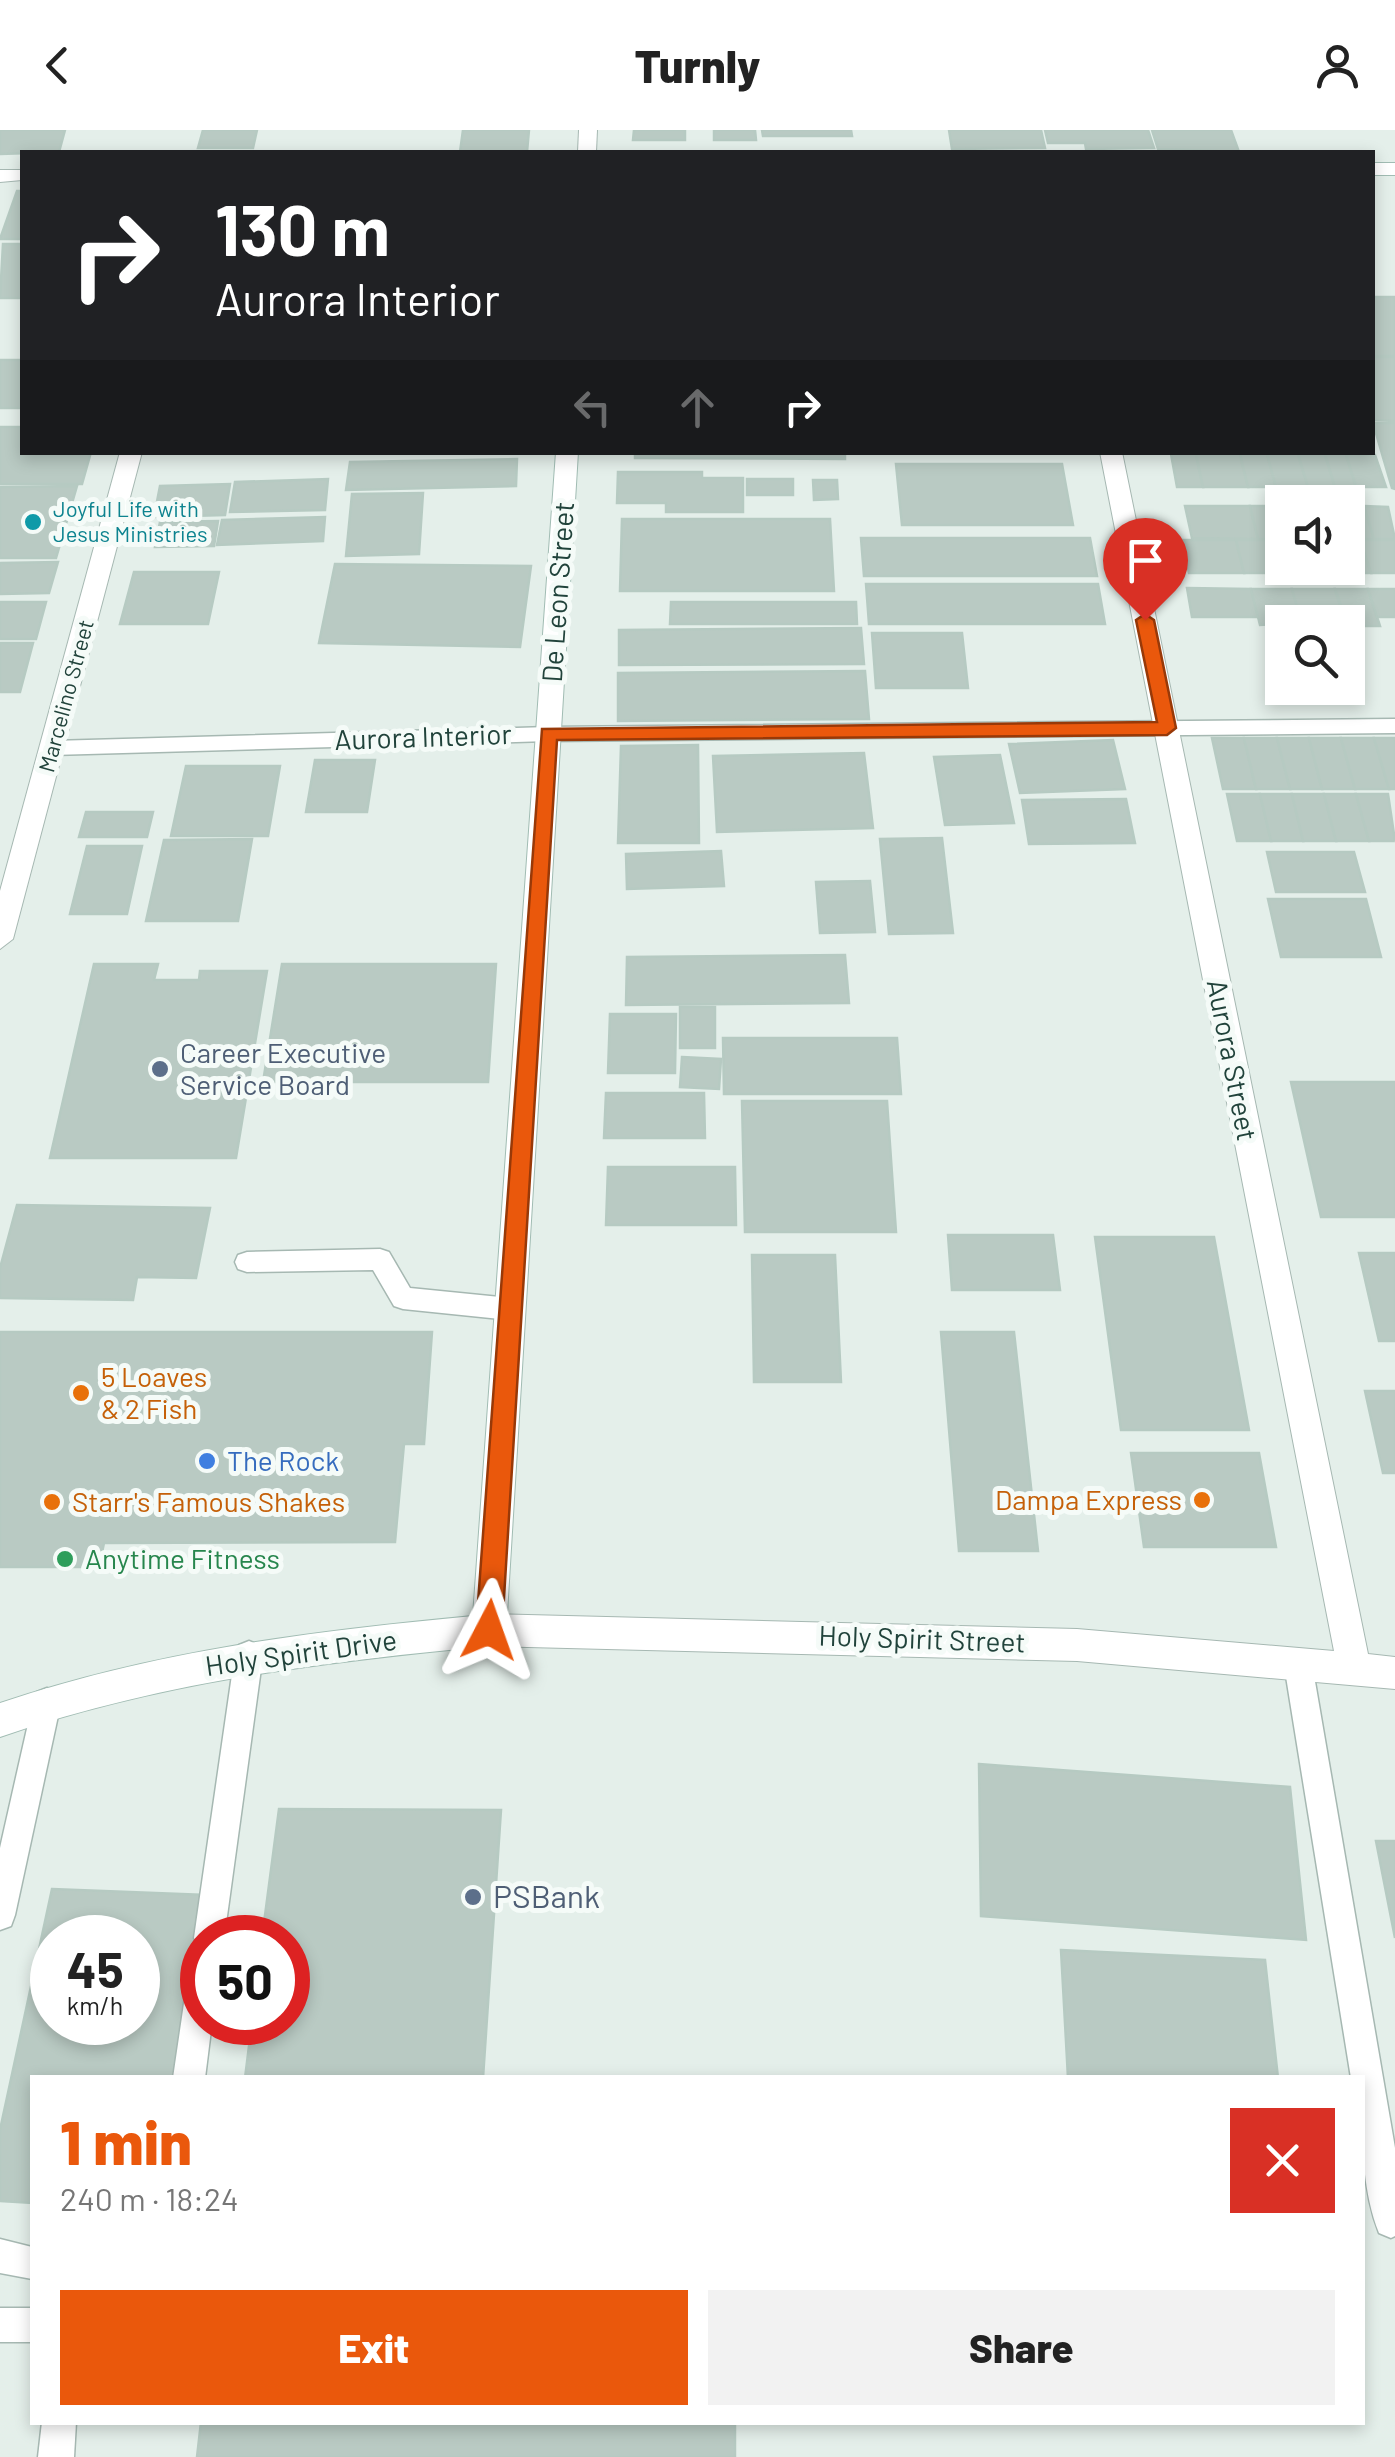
<!DOCTYPE html>
<meta charset="utf-8">
<style>
body{margin:0;font-family:Barlow,sans-serif;background:#f2f2f2;color:#222;height:100vh;display:flex;flex-direction:column;font-size:38px;white-space:nowrap}
*{box-sizing:border-box;margin:0}
p{font-size:32px;color:#767676}
.icon{flex:none;width:55px;height:55px;fill:none;stroke:currentColor;stroke-width:2;stroke-linecap:round;stroke-linejoin:round}
.map{position:relative;flex:1;overflow:hidden}
.sheet{position:absolute;left:30px;top:1945px;width:1335px;height:350px;display:flex;flex-direction:column;background:#fff;border-radius:0px;box-shadow:0 5px 15px #0003}
.sheet>*{flex:none}
.hud{position:absolute;left:20px;top:20px;width:1355px;height:305px;border-radius:0px;box-shadow:0 5px 15px #0003;background:#202124;color:#fff;overflow:hidden}
.fabs{position:absolute;left:1265px;top:355px;display:grid;gap:20px}
.fabs a{display:grid;place-items:center;width:100px;height:100px;border-radius:0px;background:#fff;box-shadow:0 5px 15px #0003;font-size:50px}
.speed{position:absolute;left:30px;top:1785px;display:flex;gap:20px;font-size:50px;font-weight:700;text-align:center}
.speed>*{display:grid;place-content:center;width:130px;height:130px;border-radius:50%;background:#fff;box-shadow:0 5px 15px #0003;line-height:1}
.speed small{font-size:25px;font-weight:400}
.speed .limit{border:15px solid #d22;background:#fff;color:#111}
.pin{position:absolute;display:grid;place-items:center;width:85px;height:85px;color:#fff;margin:-102px -42px;border-radius:50% 50% 50% 0;rotate:-45deg;box-shadow:0 0 10px #0007}
.pin .icon{rotate:45deg}
.me{position:absolute;width:110px;margin:-55px;rotate:4deg;stroke-linejoin:round;filter:drop-shadow(0 0 8px #0008)}
.turn{display:flex;align-items:center;gap:35px;height:210px;padding:0 30px;font-size:45px}
.turn .icon{width:130px;height:130px;stroke-width:2.5}
.turn b{display:block;font-size:70px;line-height:85px}
.lanes{display:flex;align-items:center;height:95px;padding:0 30px;background:#0003;justify-content:center;gap:50px;direction:ltr}
.lanes .off{opacity:.35}
.round{display:grid;place-items:center;flex:none;width:105px;height:105px;border-radius:0px;background:#f2f2f2}
.headline{display:flex;align-items:center;justify-content:space-between;height:170px;padding:0 30px}
h1{font-size:60px;font-weight:800;line-height:75px;color:#ea580c}
.cta{display:flex;gap:20px;margin-top:auto;padding:20px 30px}
.cta a{flex:1;height:115px;border-radius:0px;background:#ea580c;color:#fff;font-size:40px;font-weight:800;line-height:115px;text-align:center}
.cta a+a{background:#f2f2f2;color:#222}
header{display:flex;justify-content:space-between;align-items:center;height:130px;padding:0 30px;background:#fff;font-size:45px;font-weight:800}
.map>svg:first-child{display:block}
</style>
<header><svg class="icon" aria-label="back" viewBox="0 0 24 24"><path d="M15 5l-7 7 7 7"/></svg>Turnly<svg class="icon" aria-label="person" viewBox="0 0 24 24"><circle cx="12" cy="8" r="4"/><path d="M4 21q1-7 8-7t8 7"/></svg></header>
<div class="map">
<svg width="1395" height="2327" viewBox="0 0 1395 2327">
<rect width="100%" height="100%" fill="#e4efea"/>
<g fill="#b9cac3" stroke="#b6cac2" stroke-width="2.5" fill-rule="evenodd">
<path d="M0,0H65L59,22L0,24Z"/>
<path d="M203,0H257L253,18H198Z"/>
<path d="M463,0H529L527,22H460Z"/>
<path d="M634,0H685V10H633Z"/>
<path d="M714,0H755L756,10H714Z"/>
<path d="M762,0H851L852,6H763Z"/>
<path d="M949,0H1041L1045,18L952,19Z"/>
<path d="M1045,0H1148L1154,18L1086,19L1085,13H1048Z"/>
<path d="M1152,0H1231L1239,22L1158,19Z"/>
<path d="M17,61H22V109H0Z"/>
<path d="M3,114H22V168H0Z"/>
<rect x="1372" y="167" width="23" height="59"/>
<path d="M1372,227H1395V291L1372,290Z"/>
<rect x="0" y="230" width="22" height="48"/>
<path d="M1373,293H1395V359L1392,358Z"/>
<path d="M0,297H22V322H91L82,354H0Z"/>
<path d="M635,322H845V329L635,328Z"/>
<path d="M1171,324H1196L1203,357H1177Z"/>
<path d="M1196,324H1240L1248,357H1203Z"/>
<path d="M1240,324H1267L1276,357H1248Z"/>
<path d="M1267,324H1298L1308,357H1276Z"/>
<path d="M1298,324H1325L1335,357H1308Z"/>
<path d="M1325,324H1346L1356,357H1335Z"/>
<path d="M1346,324L1375,325L1386,357H1356Z"/>
<path d="M517,329L516,356L346,360L350,332Z"/>
<path d="M896,334H1062L1073,395H902Z"/>
<path d="M618,342H702V348H743V382H666V373H617Z"/>
<path d="M328,349L325,380L230,382L235,352Z"/>
<rect x="747" y="349" width="46" height="16"/>
<path d="M813,350H837L838,369L814,370Z"/>
<path d="M230,354L225,385L154,387L160,356Z"/>
<path d="M77,356L56,428H0V357Z"/>
<path d="M423,363L419,424L346,426L352,364Z"/>
<path d="M1185,376H1250L1258,409L1192,408Z"/>
<path d="M1250,376H1282V409H1258Z"/>
<path d="M1348,376H1364L1374,409H1348Z"/>
<path d="M1364,376L1388,377L1395,409H1374Z"/>
<path d="M325,387L323,411L217,415L222,390Z"/>
<path d="M622,389H830L834,461H620Z"/>
<path d="M218,391L214,416L155,417L160,392Z"/>
<path d="M861,408H1090L1097,446H864Z"/>
<path d="M1182,410H1236L1244,443H1189Z"/>
<path d="M1236,410H1278L1287,443H1244Z"/>
<path d="M1348,410H1360L1371,443H1331L1329,438H1348Z"/>
<path d="M1360,410H1395V443H1371Z"/>
<path d="M58,432L49,463L0,464V433Z"/>
<path d="M335,434L531,436L520,517L319,513Z"/>
<path d="M134,442H219L208,494H120Z"/>
<path d="M866,454H1098L1105,494H869Z"/>
<path d="M1187,458L1251,459L1258,487H1192Z"/>
<path d="M1251,459H1292L1302,492L1260,495Z"/>
<path d="M1292,459H1335L1344,487H1300Z"/>
<path d="M1335,459H1368L1380,496H1348Z"/>
<path d="M1368,459H1395V487H1377Z"/>
<path d="M0,472H46L36,509H0Z"/>
<path d="M671,472H856L857,494H670Z"/>
<path d="M861,498L864,534L619,535V500Z"/>
<path d="M872,503H962L968,558H876Z"/>
<path d="M0,513H33L20,562H0Z"/>
<path d="M865,541L869,589L618,591V543Z"/>
<path d="M1212,608H1244L1256,659H1223Z"/>
<path d="M1244,608H1277L1290,659H1256Z"/>
<path d="M1277,608H1309L1322,659H1290Z"/>
<path d="M1309,608H1341L1355,659H1322Z"/>
<path d="M1341,608H1374L1389,659H1355Z"/>
<path d="M1374,608H1395V659H1389Z"/>
<path d="M1113,610L1125,659L1020,663L1009,614Z"/>
<path d="M698,615L699,713H618L621,616Z"/>
<path d="M864,623L873,698L717,702L713,626Z"/>
<path d="M1000,625L1014,693L945,695L934,627Z"/>
<path d="M315,630H375L367,682H306Z"/>
<path d="M186,636H280L268,706H171Z"/>
<path d="M1227,664H1260L1271,711H1237Z"/>
<path d="M1260,664H1292L1303,711H1271Z"/>
<path d="M1292,664H1324L1336,711H1303Z"/>
<path d="M1324,664H1356L1369,711H1336Z"/>
<path d="M1356,664H1388L1395,711H1369Z"/>
<path d="M1126,669L1135,713L1029,714L1022,670Z"/>
<path d="M86,682H153L147,707H79Z"/>
<path d="M942,708L953,803L889,804L880,709Z"/>
<path d="M252,709L238,791H146L164,710Z"/>
<path d="M87,716H142L127,784H70Z"/>
<path d="M721,721L724,756L627,759L626,724Z"/>
<path d="M1267,722H1354L1365,762H1276Z"/>
<path d="M870,751L875,802L820,803L816,752Z"/>
<path d="M1268,769H1366L1381,827H1281Z"/>
<path d="M845,825L849,873L626,875L627,827Z"/>
<path d="M94,834H158L154,850H199L200,841H267L236,1028H50Z"/>
<path d="M282,834H496L488,952H263Z"/>
<rect x="680" y="877" width="35" height="41"/>
<path d="M610,884H676L675,943H608Z"/>
<path d="M723,908H897L901,964H724Z"/>
<path d="M682,927L721,929L719,959L680,957Z"/>
<path d="M1291,952H1395V1087H1321Z"/>
<path d="M606,963H704L705,1008H604Z"/>
<path d="M742,971H887L896,1102H745Z"/>
<path d="M608,1037H735L736,1095H606Z"/>
<path d="M17,1075L210,1078L196,1148L137,1147L133,1170L0,1168V1138Z"/>
<path d="M948,1105H1053L1060,1160H952Z"/>
<path d="M1095,1107H1214L1249,1300H1121Z"/>
<path d="M1359,1123H1395V1211H1379Z"/>
<path d="M752,1125H835L841,1252H754Z"/>
<path d="M0,1202H432L424,1314H404L395,1412L104,1413L99,1437H0Z"/>
<path d="M941,1202H1014L1038,1421H959Z"/>
<path d="M1365,1261H1395V1343H1383Z"/>
<path d="M1131,1323H1259L1276,1417H1144Z"/>
<path d="M979,1634L1290,1657L1306,1810L981,1786Z"/>
<path d="M279,1679L501,1680L483,1948H245L252,1892H288V1808H262Z"/>
<path d="M1376,1711H1395V1808Z"/>
<path d="M52,1759L206,1765L175,1948H32V2073L0,2071V2000ZM52,1808H138V1892H52Z"/>
<path d="M1061,1820L1265,1830L1278,1948H1068Z"/>
<path d="M201,2292H735V2327H197Z"/>
</g>
<g fill="none" stroke-linecap="round" stroke-linejoin="round">
<g stroke="#a6b8b2" stroke-width="3">
<g id="service">
<path d="M1395,589V603L548,611L52,625L42,618L52,611L548,597Z"/>
<path d="M380,1119L389,1122L410,1158L510,1168L519,1171L523,1179L519,1187L510,1190L403,1179L394,1176L373,1140L247,1142L238,1139L235,1132L238,1125L247,1122Z"/>
<path d="M249,1511L259,1515L263,1524L224,1808H202V1821L194,1808L235,1524L239,1515Z"/>
<path d="M1298,1521L1308,1524L1312,1534L1395,2018V2106L1391,2108L1379,2103C1360,2055 1362,1998 1362,1948H1351L1284,1534L1288,1524Z"/>
<path d="M47,1558L57,1562L61,1572L15,1785L11,1796L0,1800V1718L33,1572L37,1562Z"/>
<path d="M202,1838V1892H212L205,1948H173L187,1853L191,1842Z"/>
<path d="M0,2109L32,2117V2149L0,2143Z"/>
<rect x="0" y="2178" width="32" height="34"/>
<path d="M42,2292H76L74,2327H38Z"/>
</g>
</g>
<g stroke="#a6b8b2" stroke-width="2">
<g id="minor">
<path d="M0,40H22V50L0,52Z"/>
<path d="M120,322H142L13,809L0,819V761Z"/>
<path d="M1100,322H1122L1368,1524L1395,1527V1559L1077,1531L489,1516L477,1511L472,1500L477,1489L489,1484L1077,1499L1334,1521Z"/>
</g>
</g>
<g stroke="#a6b8b2" stroke-width="2">
<path id="tertiary" d="M579,0H597L596,22H578Z"/>
</g>
<g stroke="#a1bcb3" stroke-width="2">
<g id="secondary">
<rect x="1372" y="33" width="23" height="12"/>
<path d="M556,322H578L506,1500L501,1511L489,1516C322,1532 159,1552 0,1607V1573C154,1521 312,1501 473,1486Z"/>
</g>
</g>
<use href="#service" fill="#fff" fill-rule="evenodd"/>
<use href="#minor" fill="#fff" fill-rule="evenodd"/>
<use href="#tertiary" fill="#fff" fill-rule="evenodd"/>
<use href="#secondary" fill="#fff" fill-rule="evenodd"/>
</g>
<path fill="#ea580c" stroke="#983908" stroke-width="2.5" d="M1145,484L1154,490L1176,598L1167,605L557,610L502,1500L498,1508L489,1512L480,1508L476,1500L542,599L1157,592L1136,490Z"/>
<circle fill="#0f9aa8" stroke="#f5fbf8" stroke-width="4" cx="33" cy="392" r="10"/>
<g fill="#5c6f8a" stroke="#f5fbf8" stroke-width="4">
<circle cx="160" cy="939" r="10"/>
<circle cx="473" cy="1767" r="10"/>
</g>
<g fill="#e8710a" stroke="#f5fbf8" stroke-width="4">
<circle cx="81" cy="1263" r="10"/>
<circle cx="1202" cy="1370" r="10"/>
<circle cx="52" cy="1372" r="10"/>
</g>
<circle fill="#3f7fe0" stroke="#f5fbf8" stroke-width="4" cx="207" cy="1331" r="10"/>
<circle fill="#2e9e5b" stroke="#f5fbf8" stroke-width="4" cx="65" cy="1429" r="10"/>
<g text-anchor="middle" stroke-width="10" stroke-linejoin="round" paint-order="stroke">
<g font-size="22" fill="#0d838f" stroke="#f5fbf8" text-anchor="start">
<text x="53" y="387">Joyful Life with<tspan x="53" dy="25">Jesus Ministries</tspan></text>
</g>
<g font-size="22" fill="#21433b" stroke="#f5fbf8">
<text transform="translate(66 566) rotate(-75)" y="8">Marcelino Street</text>
</g>
<g font-size="28" fill="#21433b" stroke="#f5fbf8">
<text transform="translate(558 462) rotate(-86)" y="10">De Leon Street</text>
<text transform="translate(423 607) rotate(-2)" y="10">Aurora Interior</text>
<text transform="translate(1232 930) rotate(79)" y="10">Aurora Street</text>
<text transform="translate(922 1509) rotate(2)" y="10">Holy Spirit Street</text>
<text transform="translate(301 1523) rotate(-8)" y="10">Holy Spirit Drive</text>
</g>
<g font-size="28" fill="#4e5e75" stroke="#f5fbf8" text-anchor="start">
<text x="180" y="933">Career Executive<tspan x="180" dy="32">Service Board</tspan></text>
</g>
<g font-size="28" fill="#c56008" stroke="#f5fbf8" text-anchor="start">
<text x="101" y="1257">5 Loaves<tspan x="101" dy="32">&amp; 2 Fish</tspan></text>
<text x="1182" y="1380" text-anchor="end">Dampa Express</text>
<text x="72" y="1382">Starr's Famous Shakes</text>
</g>
<g font-size="28" fill="#366cbe" stroke="#f5fbf8" text-anchor="start">
<text x="227" y="1341">The Rock</text>
</g>
<g font-size="28" fill="#27864d" stroke="#f5fbf8" text-anchor="start">
<text x="85" y="1439">Anytime Fitness</text>
</g>
<g font-size="32" fill="#4e5e75" stroke="#f5fbf8" text-anchor="start">
<text x="493" y="1778">PSBank</text>
</g>
</g>
</svg>
<div class="fabs">
<a><svg class="icon" aria-label="sound" viewBox="0 0 24 24"><path d="M4 9h4l5-4v14l-5-4H4zM17 9q2 3 0 6"/></svg></a>
<a><svg class="icon" aria-label="search" viewBox="0 0 24 24"><circle cx="10" cy="10" r="6"/><path d="M15 15l6 6"/></svg></a>
</div>
<div class="speed"><div>45<small>km/h</small></div><div class="limit">50</div></div>
<div class="pin" style="left:1145px;top:490px;background:#d93025"><svg class="icon" aria-label="arrive" viewBox="0 0 24 24"><path d="M6 21V4h12l-3 4 3 4H6"/></svg></div>
<svg class="me" style="left:489px;top:1500px" viewBox="-20 -20 40 40"><path d="M0-17L14 15 0 8-14 15z" fill="#ea580c" stroke="#fff" stroke-width="4"/></svg>
<div class="hud">
<div class="turn"><svg class="icon" aria-label="right" viewBox="0 0 24 24"><path d="M7 20v-9h11M14 6l5 5-5 5"/></svg><div><b>130 m</b>Aurora Interior</div></div>
<div class="lanes"><svg class="icon off" aria-label="left" viewBox="0 0 24 24"><path d="M17 20v-9H6M10 6l-5 5 5 5"/></svg><svg class="icon off" aria-label="ahead" viewBox="0 0 24 24"><path d="M12 20V5M6 11l6-6 6 6"/></svg><svg class="icon" aria-label="right" viewBox="0 0 24 24"><path d="M7 20v-9h11M14 6l5 5-5 5"/></svg></div>
</div>
<section class="sheet">
<div class="headline"><div><h1>1 min</h1><p>240 m · 18:24</p></div><a class="round" style="background:#d93025;color:#fff"><svg class="icon" aria-label="close" viewBox="0 0 24 24"><path d="M6 6l12 12M18 6L6 18"/></svg></a></div>
<div class="cta"><a>Exit</a><a>Share</a></div>
</section>
</div>
